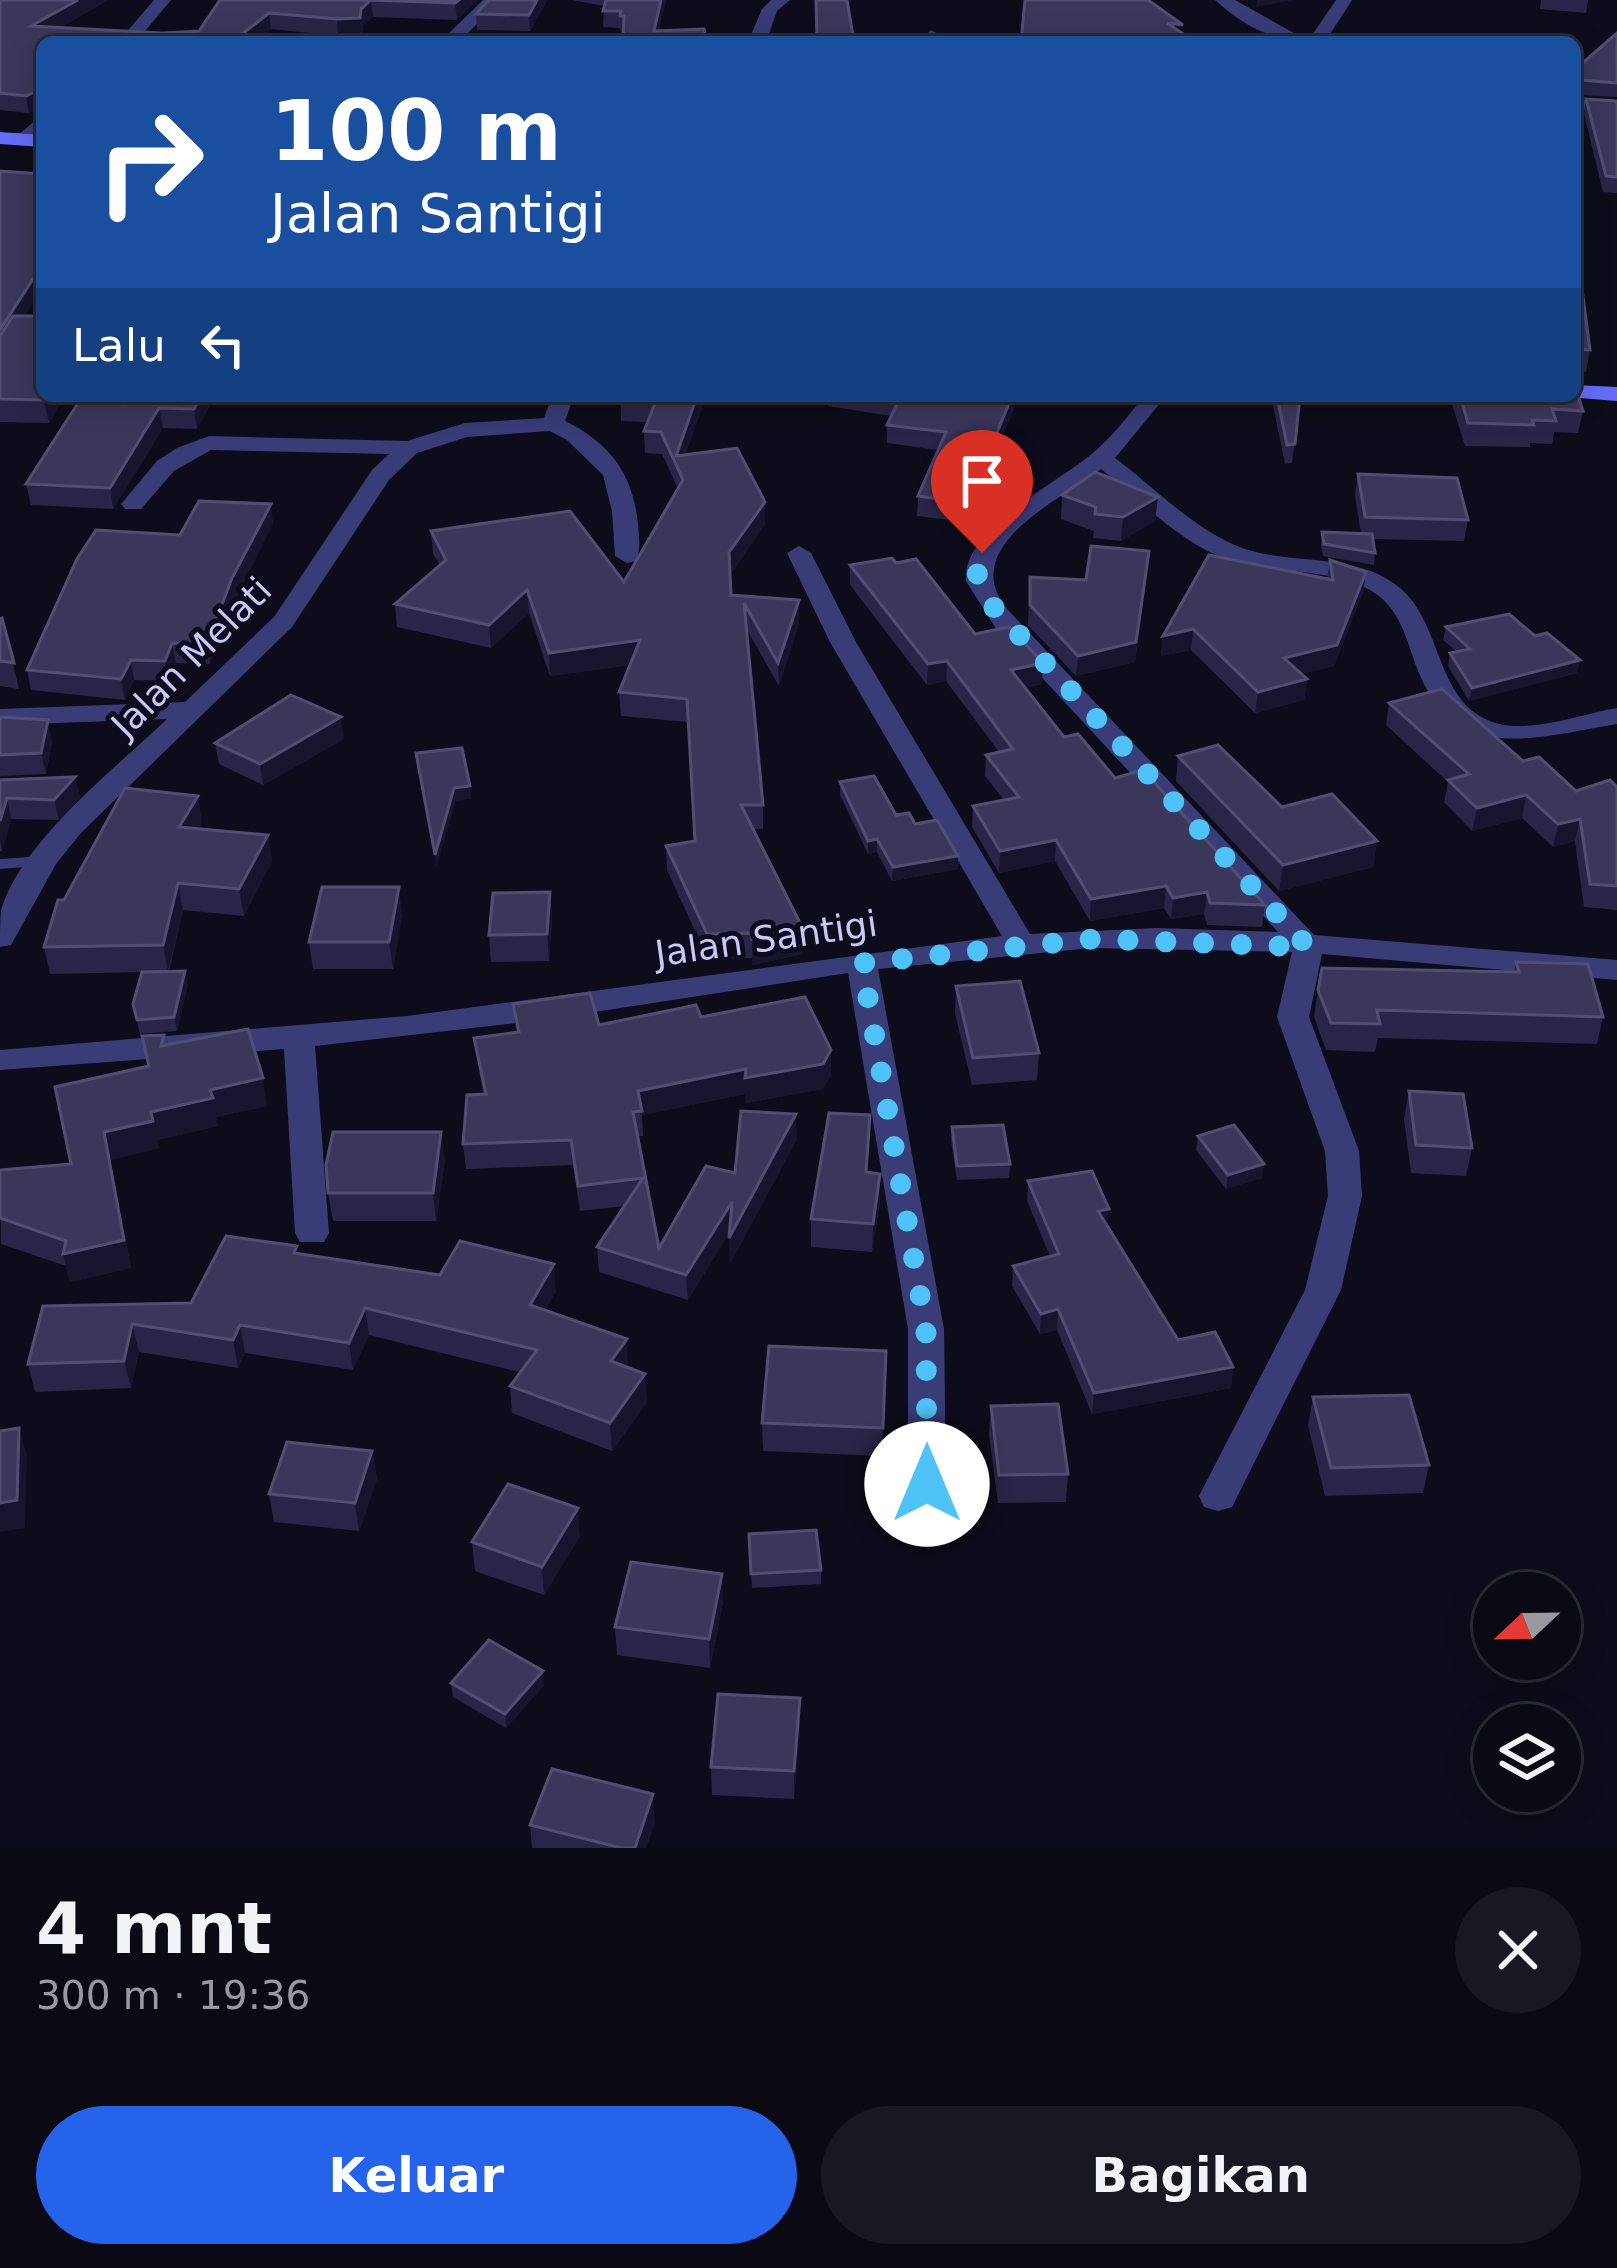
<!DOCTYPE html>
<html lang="id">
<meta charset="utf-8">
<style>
body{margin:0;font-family:"DejaVu Sans",sans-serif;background:#181722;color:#f1f3f6;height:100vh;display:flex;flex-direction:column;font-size:45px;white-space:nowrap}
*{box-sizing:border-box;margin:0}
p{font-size:39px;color:#999aa0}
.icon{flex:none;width:66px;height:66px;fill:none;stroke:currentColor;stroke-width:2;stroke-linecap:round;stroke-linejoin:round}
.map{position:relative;height:1848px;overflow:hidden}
.drawer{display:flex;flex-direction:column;background:#0a0914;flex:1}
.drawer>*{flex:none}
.top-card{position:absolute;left:36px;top:36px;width:1545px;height:366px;border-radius:18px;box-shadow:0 6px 30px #0003,0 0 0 3px #2a2a34;background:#1a4fa0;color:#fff;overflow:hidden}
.needle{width:78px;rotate:248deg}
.fabs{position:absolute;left:1473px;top:1572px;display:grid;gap:24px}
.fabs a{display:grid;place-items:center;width:108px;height:108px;border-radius:50%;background:#0a0914;box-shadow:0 6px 30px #0003,0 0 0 3px #2a2a34;font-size:60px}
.pin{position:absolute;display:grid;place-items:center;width:102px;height:102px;color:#fff;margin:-123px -51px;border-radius:50% 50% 50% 0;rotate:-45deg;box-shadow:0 0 12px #0007}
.pin .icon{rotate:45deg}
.me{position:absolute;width:132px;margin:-66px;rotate:0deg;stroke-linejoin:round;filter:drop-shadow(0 0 9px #0008)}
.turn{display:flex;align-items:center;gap:42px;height:252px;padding:0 36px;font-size:54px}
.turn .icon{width:156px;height:156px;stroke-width:2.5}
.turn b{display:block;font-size:84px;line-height:102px}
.then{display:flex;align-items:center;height:114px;padding:0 36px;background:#0003;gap:24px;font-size:45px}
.round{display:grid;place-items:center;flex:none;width:126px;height:126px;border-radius:63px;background:#181722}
.summary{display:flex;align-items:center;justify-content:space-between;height:204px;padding:0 36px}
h1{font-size:72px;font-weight:600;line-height:90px}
.primary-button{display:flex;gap:24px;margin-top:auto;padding:24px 36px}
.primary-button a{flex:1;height:138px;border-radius:72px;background:#2563eb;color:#fff;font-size:48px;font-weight:600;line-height:138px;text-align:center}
.primary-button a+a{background:#181722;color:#f1f3f6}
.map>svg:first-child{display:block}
</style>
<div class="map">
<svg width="1617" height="1848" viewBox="0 0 1617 1848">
<rect width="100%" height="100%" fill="#0d0c1a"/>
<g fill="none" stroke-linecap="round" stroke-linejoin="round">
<path fill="#393c77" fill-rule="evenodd" d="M43,856L52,861L49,865L0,869V859Z"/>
<g fill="#393c77" fill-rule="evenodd">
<path d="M154,0H171L136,42H118Z"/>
<path d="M483,0H501L459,42H440Z"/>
<path d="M771,0H790L777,11L766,42H748L762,9Z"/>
<path d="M1215,0H1235L1308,41L1336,0H1352L1325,42C1277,42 1251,32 1215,0Z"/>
<path d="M931,30L940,35L937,42H919Z"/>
<path d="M1575,99L1617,102V112L1575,109Z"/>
<path d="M42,115V131L32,143H18V135Z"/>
<path d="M552,396H574L565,421C610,443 633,474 638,524C639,537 641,550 636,561L627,563L615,556L612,511L603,475L567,440L550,431L467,437L417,453L389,480L292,627L80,834L56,864L11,945L0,947C0,936 0,920 1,910C23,839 115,769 167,719L0,725V709L185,702L274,617L372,470L389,454L211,450L174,471L141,509H125L121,504L157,461L177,448L209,436L407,441L465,423L544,418Z"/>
<path d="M1144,396H1166L1115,458C1154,487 1196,531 1242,548C1293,566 1356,551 1400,588C1445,626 1434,707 1499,724C1535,732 1582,714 1617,708V724C1528,739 1449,767 1413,657C1404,630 1396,605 1370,590C1326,567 1274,575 1227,559C1181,544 1139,499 1101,469C1058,501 957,547 1007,609L1314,935L1617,960V980L1322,954L1309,1017L1359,1151L1362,1196L1341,1290L1232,1507L1218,1511L1204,1507L1199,1496L1305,1290L1328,1196L1325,1151L1277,1017L1292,952L1091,948L878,969L944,1329L946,1484L940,1495L927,1499L914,1495L908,1484V1329L848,973L542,1020L315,1046L329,1233L324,1242H300L295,1233L284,1049L0,1070V1050L407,1016L1002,936L830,642L787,553L799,546L811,553L856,642L1030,934L1156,928L1278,932L995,627L966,581C961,529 1060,482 1094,452C1113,436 1128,416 1144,396Z"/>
</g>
<g fill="#646df7" fill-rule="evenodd">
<path d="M0,132L42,135V147L0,144Z"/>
<path d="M1575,385L1617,387V401L1567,397L1575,396Z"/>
</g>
</g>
<g fill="#292548">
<path d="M0,0H108L61,27L162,33L199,31L220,0H478L457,20L373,17L363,25L362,34L338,36L271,29L255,42H42V107L29,113L0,110Z"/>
<path d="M547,0L530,31L477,30L476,14Z"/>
<path d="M572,0H666L659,30L624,33H621L620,28L603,27L604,6Z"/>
<path d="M1541,0H1588L1586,13L1540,9Z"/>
<path d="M1617,33V97L1579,95L1576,82L1578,67Z"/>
<path d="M1586,99L1617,101V193L1603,192L1584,114Z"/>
<path d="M0,171L25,316L42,396H65L49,423L0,422Z"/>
<path d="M1575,266L1590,350L1586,372L1575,371Z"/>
<path d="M130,396H215L197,429L163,428L113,509L31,505L26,484L126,404Z"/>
<path d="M621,396H706L685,455L765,502V524L730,575L731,595L799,623L779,686L747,630L763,805V829H753L803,954L752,965V958L708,959L667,870L666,846L694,841L688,722L621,716L619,692L630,665L550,676L529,613L491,648L397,627L395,604L440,565L433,554L431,531L624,582L678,489L662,454L645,453L644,431L647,422L621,421Z"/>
<path d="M828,396H1019L967,522L917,516L918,496L938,450L887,443V425L891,416L828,406Z"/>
<path d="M1271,396H1300L1292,463L1285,464Z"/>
<path d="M1454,396H1575L1583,411L1578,433L1554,432L1552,444L1530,443V447L1465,446L1453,407Z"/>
<path d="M1358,474L1468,520L1464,541L1373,539L1375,553L1374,565L1323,556L1321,545L1322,532L1361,534L1355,495Z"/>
<path d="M1062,495L1158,497L1155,521L1121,541L1093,538L1094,531L1061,519Z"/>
<path d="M273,523L236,598L210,664L176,663L169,681L134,680L125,700L31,690L27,670L180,535Z"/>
<path d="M1330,560L1366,572L1363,592L1334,666L1301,674L1307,679L1304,700L1255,713L1191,650L1161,656L1163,636L1327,579Z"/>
<path d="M850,565L975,634L1042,684L1025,688L1064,737L1115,778L1265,905L1262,927L1207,925L1204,914L1171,919L1164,908L1090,921L1055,861L999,873L972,827L973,806L1004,800L985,776L986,755L999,752L946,681L927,685L850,585Z"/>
<path d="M1147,571L1135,662L1076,676L1028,625L1030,577L1086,580Z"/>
<path d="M2,618L19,689L0,686V619Z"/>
<path d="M1446,627L1535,636L1580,660L1577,673L1469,701L1448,666L1450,653L1457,652L1443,640Z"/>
<path d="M1389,703L1523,761L1576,791L1617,787V910L1584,907L1575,841L1553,847L1522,818L1472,831L1444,802L1448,782L1386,725Z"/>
<path d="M0,717L52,741L46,774L0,776Z"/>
<path d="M344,739L263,785L219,764L215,743Z"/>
<path d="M1178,756L1282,807L1377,841L1373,867L1279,891L1176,781Z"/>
<path d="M75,777L80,798L59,820L11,819L2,851H0V780Z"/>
<path d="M840,782L915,824L958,856V869L892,881L877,852L868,854L840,795Z"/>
<path d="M202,822L198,829L268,835L272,861L244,916L183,910L169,971L188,984L177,1031L140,1034L133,1004L142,972L50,974L44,947L64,900Z"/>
<path d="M550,892L552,919L549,961L491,962L489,935Z"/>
<path d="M402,914L393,969H313L309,942Z"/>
<path d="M1516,962L1603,1017L1597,1044L1378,1038L1375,1052L1326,1050L1314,1017L1318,990L1514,972Z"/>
<path d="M956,986L1039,1053L1037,1080L972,1085L955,1013Z"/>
<path d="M513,1004L599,1025L701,1017L831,1075L823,1089L746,1103L745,1094L642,1115L643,1136H638L659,1248L735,1173L797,1139L730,1264V1231L688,1300L599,1272L597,1247L625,1206L580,1211L573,1165L466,1169L463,1144L483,1094L474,1038L516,1033Z"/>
<path d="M166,1045L267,1106L216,1117L218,1126L157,1140L159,1148L110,1160L131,1268L70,1282L66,1266L1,1244L0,1170L71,1164Z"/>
<path d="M1409,1091L1472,1148L1466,1176L1411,1173L1404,1119Z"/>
<path d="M952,1127L1010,1164L1009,1178L957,1180L951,1141Z"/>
<path d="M1198,1136L1262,1178L1226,1189L1196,1150Z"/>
<path d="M869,1142L867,1173L880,1174V1201L872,1252L811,1247V1219Z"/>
<path d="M445,1160L436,1221H333L328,1193Z"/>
<path d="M1028,1181L1107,1226L1178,1340L1233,1367L1231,1388L1092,1414L1057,1330L1040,1334L1012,1286L1013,1266L1050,1256L1027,1201Z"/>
<path d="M298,1253L556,1291L545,1310L628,1367L647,1402L612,1451L512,1413L510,1386L519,1372L369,1335L353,1370L245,1353L238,1368L139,1352L131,1388L35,1392L28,1364L191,1303Z"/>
<path d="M886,1351L882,1456L763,1451L762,1423Z"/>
<path d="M1313,1397L1429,1465L1423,1493L1325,1496L1308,1425Z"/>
<path d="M991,1406L1068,1474L1066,1502L998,1503L989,1435Z"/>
<path d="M372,1451L377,1479L359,1531L274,1522L269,1494Z"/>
<path d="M749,1534L821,1570V1584L752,1588Z"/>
<path d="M580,1536L544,1595L475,1571L472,1542Z"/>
<path d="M723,1602L710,1668L617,1655L615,1627Z"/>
<path d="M451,1683L544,1685L506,1728L453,1697Z"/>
<path d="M800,1698V1726L794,1799L712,1795L711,1767Z"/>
<path d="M655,1822L646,1848H532L530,1825Z"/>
</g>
<g fill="#17142d">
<path d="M78,0H108L34,42L31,26Z"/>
<path d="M371,0L373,17L363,25L362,34L338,36L337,19L361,9Z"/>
<path d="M459,0H478L457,20L455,3Z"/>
<path d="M537,0H547L530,31L529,15Z"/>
<path d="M661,0H666L656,42L654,31Z"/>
<path d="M1257,0H1293L1256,7Z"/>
<path d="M269,13L271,29L255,42H232Z"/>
<path d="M42,89V107L29,113L26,96Z"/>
<path d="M42,265V289L0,355V330Z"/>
<path d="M47,396H65L49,423L44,400Z"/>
<path d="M201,396H215L197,429L194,409Z"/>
<path d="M697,396H706L679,471L676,456Z"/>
<path d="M1012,396H1019L967,522L968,503Z"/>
<path d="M159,408L163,428L113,509L110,488Z"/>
<path d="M1158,497L1155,521L1121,541L1123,517Z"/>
<path d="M765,502V524L730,575L729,552Z"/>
<path d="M271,504L273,523L236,598L210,664L207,644L232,578Z"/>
<path d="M1149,551L1135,662L1076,676L1078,656Z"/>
<path d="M1366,572L1363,592L1334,666L1281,679L1284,658Z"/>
<path d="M527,590L529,613L491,648L489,625Z"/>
<path d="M799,600V623L779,686L778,663Z"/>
<path d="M1193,629L1191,650L1161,656L1163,636Z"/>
<path d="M640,640L642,663L550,676L549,653Z"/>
<path d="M172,643L176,663L169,681L165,661Z"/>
<path d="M131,660L134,680L125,700L121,679Z"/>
<path d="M1580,660L1577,673L1469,701L1472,688Z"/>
<path d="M947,661L946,681L927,685L928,664Z"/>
<path d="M1043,663L1042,684L1010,691L1011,670Z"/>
<path d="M1307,679L1304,700L1255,713L1258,692Z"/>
<path d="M341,717L344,739L263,785L260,764Z"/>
<path d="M48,720L52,741L46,774L41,753Z"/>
<path d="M75,777L80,798L59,820L54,800Z"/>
<path d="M470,786L471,799L456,801L436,868L435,855L454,788Z"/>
<path d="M1526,795L1522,818L1472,831L1477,808Z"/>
<path d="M198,796L202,822L183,853L179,827Z"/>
<path d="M7,798L11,819L2,851L0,841V821Z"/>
<path d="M1580,819L1575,841L1553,847L1558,824Z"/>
<path d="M268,835L272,861L244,916L239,889Z"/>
<path d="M877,839V852L868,854V841Z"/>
<path d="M1056,840L1055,861L999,873L1000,851Z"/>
<path d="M1377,841L1373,867L1279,891L1283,865Z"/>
<path d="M958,856V869L892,881L893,867Z"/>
<path d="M178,883L183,910L168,972L163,945Z"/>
<path d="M1166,886L1164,908L1090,921L1091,899Z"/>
<path d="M399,887L402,914L393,969L389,942Z"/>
<path d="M550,892L552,919L549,961L547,934Z"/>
<path d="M1207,892L1204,914L1171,919L1173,898Z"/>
<path d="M803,929V954L752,965V939Z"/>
<path d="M185,971L188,984L177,1031L174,1017Z"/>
<path d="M831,1050V1075L823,1089L746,1103L745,1094L642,1115L638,1091Z"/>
<path d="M263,1078L267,1106L216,1117L218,1126L157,1140L159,1148L110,1160L131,1268L70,1282L63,1254L104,1132L210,1090Z"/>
<path d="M796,1114L797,1139L730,1264L729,1238Z"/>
<path d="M441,1132L445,1160L436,1221L433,1193Z"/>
<path d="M1264,1164L1262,1178L1226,1189L1228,1175Z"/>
<path d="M880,1174V1201L872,1252L873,1224Z"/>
<path d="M732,1202V1227L688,1300L686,1275Z"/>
<path d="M1109,1209L1107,1230L1098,1211Z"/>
<path d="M554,1264L556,1291L532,1332L530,1305Z"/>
<path d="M365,1308L369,1335L353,1370L349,1343Z"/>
<path d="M1058,1309L1057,1330L1040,1334L1041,1314Z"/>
<path d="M132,1324L139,1352L131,1388L124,1361Z"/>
<path d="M240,1325L245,1353L238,1368L233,1340Z"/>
<path d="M627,1339L628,1367L611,1361Z"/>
<path d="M1233,1367L1231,1388L1092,1414L1094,1393Z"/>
<path d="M645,1374L647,1402L612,1451L610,1423Z"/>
<path d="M19,1428L27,1456L25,1528L0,1532V1503Z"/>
<path d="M372,1451L377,1479L359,1531L355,1503Z"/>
<path d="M578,1508L580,1536L544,1595L542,1567Z"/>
<path d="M722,1574L723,1602L710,1668L709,1639Z"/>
<path d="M543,1671L544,1685L506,1728L505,1714Z"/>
<path d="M800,1698V1726L794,1799V1771Z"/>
<path d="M653,1794L655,1822L646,1848H635Z"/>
</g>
<g fill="#3a375b" stroke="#514e74" stroke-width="3">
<path d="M0,0H78L31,26L162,33L199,31L220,0H459L455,3L371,0L361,9L360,18L337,19L269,13L232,42H42V89L26,96L0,93Z"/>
<path d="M489,0H537L529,15L476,14Z"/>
<path d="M606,0H661L654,31L704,29L707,42H623L624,16H620L621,11H603Z"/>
<path d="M816,0H847L854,42H817Z"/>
<path d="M1025,0H1148L1183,25L1167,23L1195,42H1021Z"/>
<path d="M1617,33V83L1582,80L1578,67Z"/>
<path d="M1586,99L1617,101V177L1606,176Z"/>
<path d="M0,171L42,174V265L0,330Z"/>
<path d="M1575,266H1579L1590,350L1575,349Z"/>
<path d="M13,316H42V396H47L44,400L0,399V336Z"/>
<path d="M1575,386L1583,411L1552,409L1556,421L1532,420L1534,425L1468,423L1460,396H1575Z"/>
<path d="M130,396H201L194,409L159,408L110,488L26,484L80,400L126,404Z"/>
<path d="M621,396H697L676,456L737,448L765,502L729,552L731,595L799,600L778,663L744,603L763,805H741L803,929L752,939L751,933L707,934L666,846L695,841L687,699L619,692L640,640L549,653L527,590L489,625L395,604L446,560L431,531L570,511L624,582L683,480L661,432L644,431L656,401L620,399Z"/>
<path d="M883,396H1012L968,503L918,496L946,432L887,425L900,398Z"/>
<path d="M1277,396H1300L1295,444L1287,445Z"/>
<path d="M1095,472L1158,497L1123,517L1095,514L1096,507L1062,495Z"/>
<path d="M1358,474L1457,478L1468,520L1365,517Z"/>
<path d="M199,501L271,504L232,578L207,644L172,643L165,661L131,660L121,679L27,670L77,559L96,530L180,535Z"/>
<path d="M1322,532L1372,534L1375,553L1324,544Z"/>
<path d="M1091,546L1149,551L1136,642L1078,656L1030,605V577L1086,580Z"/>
<path d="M1209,555L1333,580L1330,560L1366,572L1337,645L1284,658L1307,679L1258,692L1193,629L1163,636Z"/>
<path d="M892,558L896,563L916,559L975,634L1009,627L1043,663L1011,670L1064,737L1078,734L1115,778L1143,770L1265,905L1210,903L1207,892L1173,898L1166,886L1091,899L1056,840L1000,851L973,806L1019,797L986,755L1013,749L947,661L928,664L850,565Z"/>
<path d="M1509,614L1535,636L1547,633L1580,660L1472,688L1450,653L1470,649L1446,627Z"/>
<path d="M2,618L14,663L0,661V619Z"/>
<path d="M1442,689L1523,761L1539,757L1576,791L1610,780L1617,787V886L1590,884L1580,819L1558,824L1526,795L1477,808L1448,780L1469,774L1389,703Z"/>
<path d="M291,695L341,717L260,764L215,743Z"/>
<path d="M0,717L48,720L41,753L0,755Z"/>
<path d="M1218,745L1282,807L1332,794L1377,841L1283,865L1178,756Z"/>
<path d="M462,748L470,786L454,788L435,855L416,753Z"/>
<path d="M874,776L896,815L909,813L915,824L937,820L958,856L893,867L877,839L868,841L840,782Z"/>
<path d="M75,777L54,800L7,798L0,821V780Z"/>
<path d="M125,788L198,796L179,827L268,835L239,889L178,883L163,945L44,947L58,900H64Z"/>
<path d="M322,887H399L389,942H309Z"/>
<path d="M550,892L547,934L489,935L493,893Z"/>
<path d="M1516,962L1588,964L1603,1017L1377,1010L1380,1024L1331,1023L1318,990L1322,968L1519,972Z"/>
<path d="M185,971L174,1017L137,1020L133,1004L142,972Z"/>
<path d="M1020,981L1039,1053L973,1058L956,986Z"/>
<path d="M590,993L599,1025L696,1005L701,1017L805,997L831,1050L823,1064L745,1078L746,1069L638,1091L642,1111L633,1112L659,1248L706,1166L735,1173L741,1111L796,1114L729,1238L732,1202L686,1275L597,1247L643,1178L578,1186L571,1140L463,1144L467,1095L486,1094L474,1038L519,1032L513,1004Z"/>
<path d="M248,1029L263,1078L210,1090L213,1098L151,1112L153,1121L104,1132L124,1240L63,1254L66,1241L0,1218V1170L71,1164L55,1087L149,1066L142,1036L164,1035L161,1046Z"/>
<path d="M1409,1091L1463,1094L1472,1148L1416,1145Z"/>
<path d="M829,1113L870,1115L866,1172L880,1174L873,1224L811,1219Z"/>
<path d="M1003,1125L1010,1164L957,1166L952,1127Z"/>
<path d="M1234,1125L1264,1164L1228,1175L1198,1136Z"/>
<path d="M333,1132H441L433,1193H328L326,1165Z"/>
<path d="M1092,1171L1109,1209L1098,1211L1178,1340L1215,1332L1233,1367L1094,1393L1058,1309L1041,1314L1013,1266L1059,1254L1028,1181Z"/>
<path d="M226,1236L297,1246L294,1253L440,1275L460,1241L554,1264L530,1305L627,1339L611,1361L645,1374L610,1423L510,1386L537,1350L365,1308L349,1343L240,1325L233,1340L132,1324L124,1361L28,1364L43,1306L191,1303Z"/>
<path d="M769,1346L886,1351L883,1428L762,1423Z"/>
<path d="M1409,1395L1429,1465L1331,1468L1313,1397Z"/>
<path d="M1058,1404L1068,1474L999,1475L991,1406Z"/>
<path d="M19,1428L17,1500L0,1503V1431Z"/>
<path d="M287,1442L372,1451L355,1503L269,1494Z"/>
<path d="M508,1484L578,1508L542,1567L472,1542Z"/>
<path d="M816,1530L821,1570L751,1574L749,1534Z"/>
<path d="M631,1562L722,1574L709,1639L615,1627Z"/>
<path d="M489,1640L543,1671L505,1714L451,1683Z"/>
<path d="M718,1694L800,1698L794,1771L711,1767Z"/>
<path d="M552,1769L653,1794L635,1848H621L530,1825Z"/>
</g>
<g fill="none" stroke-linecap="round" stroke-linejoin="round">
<path stroke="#4fc3f7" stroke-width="21" stroke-dasharray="0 37.8" d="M927,1484L926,1329L862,963L1093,939L1308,947L989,602L977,573L982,553"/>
</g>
<g text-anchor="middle" stroke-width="10" stroke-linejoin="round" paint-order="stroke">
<g font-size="36" fill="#c9c8fc" stroke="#0d0c1a">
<text transform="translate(191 657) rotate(-45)" y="13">Jalan Melati</text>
<text transform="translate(766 938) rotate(-8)" y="13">Jalan Santigi</text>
</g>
</g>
</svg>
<div class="fabs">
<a><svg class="needle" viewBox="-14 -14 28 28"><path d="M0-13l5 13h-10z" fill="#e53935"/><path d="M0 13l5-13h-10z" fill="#999aa0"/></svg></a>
<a><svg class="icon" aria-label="layers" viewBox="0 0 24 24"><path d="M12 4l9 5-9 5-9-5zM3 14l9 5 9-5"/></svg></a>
</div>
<div class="pin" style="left:982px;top:553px;background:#d93025"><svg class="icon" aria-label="arrive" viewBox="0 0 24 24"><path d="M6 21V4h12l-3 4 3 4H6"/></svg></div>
<svg class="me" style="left:927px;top:1484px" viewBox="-20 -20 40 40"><circle r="19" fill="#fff"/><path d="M0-13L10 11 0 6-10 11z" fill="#4fc3f7"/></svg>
<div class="top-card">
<div class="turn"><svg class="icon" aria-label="right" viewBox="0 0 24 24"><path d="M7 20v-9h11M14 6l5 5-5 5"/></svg><div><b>100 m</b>Jalan Santigi</div></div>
<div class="then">Lalu<svg class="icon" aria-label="left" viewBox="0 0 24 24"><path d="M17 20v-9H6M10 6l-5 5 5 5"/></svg></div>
</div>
</div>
<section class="drawer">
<div class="summary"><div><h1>4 mnt</h1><p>300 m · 19:36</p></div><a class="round"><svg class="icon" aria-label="close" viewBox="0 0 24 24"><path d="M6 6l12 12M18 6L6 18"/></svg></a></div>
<div class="primary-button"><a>Keluar</a><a>Bagikan</a></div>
</section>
